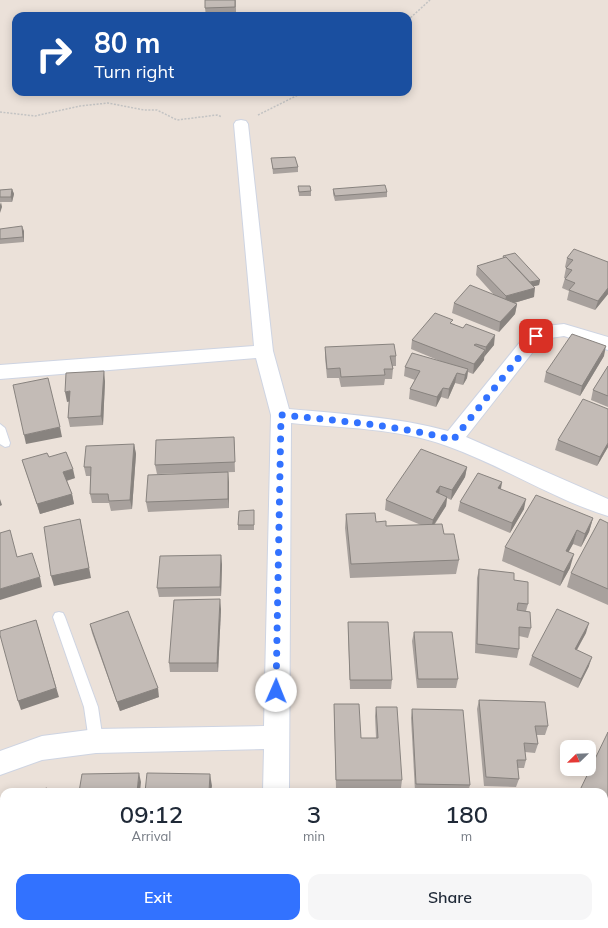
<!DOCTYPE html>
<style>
body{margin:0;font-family:Mulish,sans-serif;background:#f6f6f7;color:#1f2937;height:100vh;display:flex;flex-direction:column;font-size:15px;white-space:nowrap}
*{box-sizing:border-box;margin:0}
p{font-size:13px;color:#747a83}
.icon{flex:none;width:22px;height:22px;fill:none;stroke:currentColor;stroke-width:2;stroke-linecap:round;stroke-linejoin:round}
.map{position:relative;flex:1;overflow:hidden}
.drawer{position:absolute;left:0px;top:788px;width:608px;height:140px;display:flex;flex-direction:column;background:#fff;border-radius:12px 12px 0 0;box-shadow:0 2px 10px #0003}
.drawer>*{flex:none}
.top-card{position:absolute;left:12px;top:12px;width:400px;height:84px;border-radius:12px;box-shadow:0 2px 10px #0003;background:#1a4fa0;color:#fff;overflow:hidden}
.needle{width:26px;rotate:247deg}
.tools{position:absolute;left:560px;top:740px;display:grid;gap:8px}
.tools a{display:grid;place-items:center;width:36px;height:36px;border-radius:8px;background:#fff;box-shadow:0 2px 10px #0003;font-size:20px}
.pin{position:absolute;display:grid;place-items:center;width:34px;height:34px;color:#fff;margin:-17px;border-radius:8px;box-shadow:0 2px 6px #0006}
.me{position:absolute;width:44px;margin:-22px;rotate:1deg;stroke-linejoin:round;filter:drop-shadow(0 0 3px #0008)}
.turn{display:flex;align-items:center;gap:14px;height:84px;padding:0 16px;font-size:18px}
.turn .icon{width:52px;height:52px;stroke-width:2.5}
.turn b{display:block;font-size:28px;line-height:34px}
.eta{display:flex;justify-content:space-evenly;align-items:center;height:68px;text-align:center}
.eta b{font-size:24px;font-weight:600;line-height:28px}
.primary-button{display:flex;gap:8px;margin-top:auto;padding:8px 16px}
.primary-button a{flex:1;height:46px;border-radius:12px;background:#3272ff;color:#fff;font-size:16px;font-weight:600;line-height:46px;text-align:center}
.primary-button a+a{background:#f6f6f7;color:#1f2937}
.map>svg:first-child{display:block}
</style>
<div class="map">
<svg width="608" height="928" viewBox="0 0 608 928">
<rect width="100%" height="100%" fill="#ebe1d9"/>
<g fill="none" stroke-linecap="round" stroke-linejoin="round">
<g stroke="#ced4e2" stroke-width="2">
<g id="service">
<path d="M0,424L5,428L10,443L9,446L5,447L0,444Z"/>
<path d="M59,612L63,613L65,617L98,707L103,741L101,745L96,747L91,745L89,741L84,707L53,617L55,613Z"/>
</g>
</g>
<g stroke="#ced4e2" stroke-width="2">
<g id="minor">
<path d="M241,120L246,121L248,124L273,351L289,409C343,414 396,417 448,431L529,331L546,326L564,324L608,337V350L564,336L543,339L466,437L608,499V516C553,499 501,465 447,446C398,428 342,428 291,423L289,792H263L264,749L96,753L42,760L0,775V751L42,736L96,729L264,726L271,415L256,358L0,379V365L254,346L234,124L236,121Z"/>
<path d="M604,858L608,860V888L604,886Z"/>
<path d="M255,924H285L284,928H254Z"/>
</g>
</g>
<g stroke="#c3c3c3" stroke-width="1.5" stroke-dasharray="2 1.5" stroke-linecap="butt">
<path d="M408,20L430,0"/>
<path d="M0,112L35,116L80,106L108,103L144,110H157L177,120L217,115L222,117"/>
<path d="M258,115L304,92"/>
</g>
<use href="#service" fill="#fff" fill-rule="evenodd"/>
<use href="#minor" fill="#fff" fill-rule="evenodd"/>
</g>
<g fill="#a8a19d">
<path d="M236,0V16H206L205,8Z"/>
<path d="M271,158L298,167V172L273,174L272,163Z"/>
<path d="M298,186L311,191V196H299Z"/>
<path d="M12,189L14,194L12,202H0V190Z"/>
<path d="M333,189L387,192V197L335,201L333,194Z"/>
<path d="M0,229L24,231V242L0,244Z"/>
<path d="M503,256L540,280L539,285L534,286V297L514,303L517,304L515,314L499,332L452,313L454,303L494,295L476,275L477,266L503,258Z"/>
<path d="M567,258L608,262V294L595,310L567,300L569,291L562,288L565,278H564L566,268L565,267Z"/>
<path d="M453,324L494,345L484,357V360L473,374L468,372L467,378L463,385L455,383L448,399L441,397L436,407L409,399L410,389L415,380L404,376L405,367L440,361L411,349L412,340Z"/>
<path d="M325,347L396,356V366H392L393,369L392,379H385L384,385L341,387L339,378H327L325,357Z"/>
<path d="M604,356L580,396L544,382L546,372Z"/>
<path d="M608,366V407L591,400L593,390Z"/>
<path d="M105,381L103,425L70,427L68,418L69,401L67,402Z"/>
<path d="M608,409V447L597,466L555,450L558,440Z"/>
<path d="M234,437L235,472L157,474L155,465Z"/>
<path d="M134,444L136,454L132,509L111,511L109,503H92L90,494L91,476H86L84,467Z"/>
<path d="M49,457L75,478L67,481L72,494L74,504L40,514L22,460Z"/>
<path d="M467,467L465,477L451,500L447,498L446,506L435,524L444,534L459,560L456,574L350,578L345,528L346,514L376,522L386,526L421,525L385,510L386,500Z"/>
<path d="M228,472L229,508L148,512L146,502Z"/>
<path d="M502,482L501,489L524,509L510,533L458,511L460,502Z"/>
<path d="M254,515V530H238V525Z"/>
<path d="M593,518L589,532L581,547L573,544L568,552L570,568L560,586L502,561L505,547Z"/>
<path d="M608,523V605L567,587L571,573Z"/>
<path d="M222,564L221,596L159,597L157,588Z"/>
<path d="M479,569L514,580L528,604L526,611L531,628L528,638L519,636V649L517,658L475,653L477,578Z"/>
<path d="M221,609L218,672H170L169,663Z"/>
<path d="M348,622L392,680L391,689H350L348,631Z"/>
<path d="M90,624L159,697L120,711L92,633Z"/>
<path d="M414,632L458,679L456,688H417L412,641Z"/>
<path d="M586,633L577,650L589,666L578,688L529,665L532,656Z"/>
<path d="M479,700L548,726L545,735H537L538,744L535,753L525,752L526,760L524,768H518L519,779L516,787L484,786L477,709Z"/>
<path d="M334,704L361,738H376L375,716L376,707L402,780L401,788L336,789L334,713Z"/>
<path d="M412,709L470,785L468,792H415L411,718Z"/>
<path d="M608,732V822L604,820V792Z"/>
</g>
<g fill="#88837f">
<path d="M12,189L14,194L12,202L11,197Z"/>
<path d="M1,202L2,207L0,213V205Z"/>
<path d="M22,226L24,231V242L23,237Z"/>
<path d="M540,280L539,285L527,288L528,283Z"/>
<path d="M535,288L534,297L504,306L506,296Z"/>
<path d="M608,288V294L595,310L598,301Z"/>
<path d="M517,304L515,314L499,332L500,322Z"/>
<path d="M495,335L494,345L484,357L486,347Z"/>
<path d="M606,346L604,356L580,396L582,386Z"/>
<path d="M485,350L484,360L473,374L474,364Z"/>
<path d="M468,369L467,378L463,385L465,375Z"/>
<path d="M104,371L105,381L103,425L101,416Z"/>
<path d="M457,373L455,383L448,399L449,389Z"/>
<path d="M443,388L441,397L436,407L437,397Z"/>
<path d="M70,391L72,401L67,402L65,392Z"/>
<path d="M60,427L62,437L26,444L24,435Z"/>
<path d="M234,437L235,447V472V462Z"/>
<path d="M608,443V447L597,466L600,457Z"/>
<path d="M134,444L136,454L132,509L130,500Z"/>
<path d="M467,467L465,477L451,500L452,490Z"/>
<path d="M73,469L75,478L65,481L63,472Z"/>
<path d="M228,472L229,482V508L228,499Z"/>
<path d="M502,482L500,492L498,488Z"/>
<path d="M440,486L439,495L436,492Z"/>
<path d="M72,494L74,504L40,514L37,504Z"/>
<path d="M447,497L446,506L431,529L433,520Z"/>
<path d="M0,499L2,505L0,506Z"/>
<path d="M526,499L524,509L510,533L512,523Z"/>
<path d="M593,518L589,532L581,547L585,534Z"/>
<path d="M80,519L91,578L54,586L51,576Z"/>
<path d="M577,530L573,544L562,564L566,551Z"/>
<path d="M574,554L570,568L560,586L564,572Z"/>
<path d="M221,555L222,564L221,596L220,587Z"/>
<path d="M40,577L42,587L0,600V589Z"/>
<path d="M220,599L221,609L218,672L217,663Z"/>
<path d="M36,620L59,697L21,710L18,701Z"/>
<path d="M589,623L586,633L572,658L575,649Z"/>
<path d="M592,657L589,666L578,688L581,679Z"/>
<path d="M158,688L159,697L120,711L117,702Z"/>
<path d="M139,773L141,782L140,792H137Z"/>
<path d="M210,774L212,786L211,792H209Z"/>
</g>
<g fill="#c3bbb6" stroke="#88837f">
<path d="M205,0H235V7L205,8Z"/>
<path d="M295,157L298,167L273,169L271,158Z"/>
<path d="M385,185L387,192L335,196L333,189Z"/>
<path d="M298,186H310L311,191L299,192Z"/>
<path d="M12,189L11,197H0V190Z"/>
<path d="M22,226L23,237L0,239V229Z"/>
<path d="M574,249L608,262V288L598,301L569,290L575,283L565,279L572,270L566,268L573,260L567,258Z"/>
<path d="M515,253L540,280L530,282L506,257L504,258L503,256Z"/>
<path d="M506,257L535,288L506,296L477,266Z"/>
<path d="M470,285L517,304L500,322L454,303Z"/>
<path d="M435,313L453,320L450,323L463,328L466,324L495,335L486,347L476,344L474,345L485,350L474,364L412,340Z"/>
<path d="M572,334L606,346L582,386L546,372Z"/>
<path d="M394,344L396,356H390L393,369H384L385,375L341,377L340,368L327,369L325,347Z"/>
<path d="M412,353L468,369L465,375L457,373L449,389L443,388L437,397L410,389L420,371L405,367Z"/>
<path d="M608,366V396L593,390Z"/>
<path d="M104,371L101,416L68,418L70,391L65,392L66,373Z"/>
<path d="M48,378L60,427L24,435L13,385Z"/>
<path d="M583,399L608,409V443L600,457L558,440Z"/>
<path d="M234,437L235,462L155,465L156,440Z"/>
<path d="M134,444L130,500L109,501L108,494H90L91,467H84L86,446Z"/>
<path d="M421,449L467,467L452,490L440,486L436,492L447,497L433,520L386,500Z"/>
<path d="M66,452L73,469L63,472L72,494L37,504L22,460L47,453L49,457Z"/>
<path d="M228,472V499L146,502L148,475Z"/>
<path d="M478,473L502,482L498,488L526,499L512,523L460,502Z"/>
<path d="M536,495L593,518L585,534L577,530L566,551L574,554L564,572L505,547Z"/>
<path d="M254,510V525H238L239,511Z"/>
<path d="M375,513L376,522L386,521V526L442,524L444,534H454L459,560L351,564L346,514Z"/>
<path d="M80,519L89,568L51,576L44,527Z"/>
<path d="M600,519L608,523V589L571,573Z"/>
<path d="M10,530L17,557L32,553L40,577L0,589V533Z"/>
<path d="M221,555L220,587L157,588L160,556Z"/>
<path d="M479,569L514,573V580L528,582V604L518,603L517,610L530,612L531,628L519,627V649L477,644Z"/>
<path d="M220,599L217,663H169L174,600Z"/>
<path d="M557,609L589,623L575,649L592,657L581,679L532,656Z"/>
<path d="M128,611L158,688L117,702L90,624Z"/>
<path d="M36,620L56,688L18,701L0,635V631Z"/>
<path d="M348,622H388L392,680H350Z"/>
<path d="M414,632H452L458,679H418Z"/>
<path d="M479,700L545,702L548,726H535L538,744L524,743L526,760H517L519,779L486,777Z"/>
<path d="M334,704H359L361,738H378L376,707H397L402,780H336Z"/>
<path d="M412,709L463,710L470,785L416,784Z"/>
<path d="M608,732V812L604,810V792H579Z"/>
<path d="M139,773L137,792H79L82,774Z"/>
<path d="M147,773L210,774L209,792H145Z"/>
<path d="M47,788V792H32Z"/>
<path d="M4,799V880H2L0,860V800Z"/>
<path d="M370,924L399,925V924H459V928H370Z"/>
</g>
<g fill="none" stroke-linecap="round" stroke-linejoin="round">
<path stroke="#3272ff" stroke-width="7" stroke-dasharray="0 12.6" d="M276,691L281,415C340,421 397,425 453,440L536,336"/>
</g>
</svg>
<div class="tools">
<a><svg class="needle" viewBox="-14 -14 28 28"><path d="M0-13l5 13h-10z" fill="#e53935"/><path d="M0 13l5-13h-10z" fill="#747a83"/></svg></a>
</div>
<div class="pin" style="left:536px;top:336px;background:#d93025"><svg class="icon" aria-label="arrive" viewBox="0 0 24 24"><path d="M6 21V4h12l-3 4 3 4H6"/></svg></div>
<svg class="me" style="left:276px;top:691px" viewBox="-20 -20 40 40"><circle r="19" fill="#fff"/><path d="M0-13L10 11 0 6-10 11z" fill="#3272ff"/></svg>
<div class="top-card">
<div class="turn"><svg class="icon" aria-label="right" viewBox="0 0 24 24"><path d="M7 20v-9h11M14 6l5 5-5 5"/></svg><div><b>80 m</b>Turn right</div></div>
</div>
<section class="drawer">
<div class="eta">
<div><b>09:12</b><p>Arrival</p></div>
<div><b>3</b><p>min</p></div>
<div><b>180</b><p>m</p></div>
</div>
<div class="primary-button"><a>Exit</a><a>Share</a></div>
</section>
</div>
